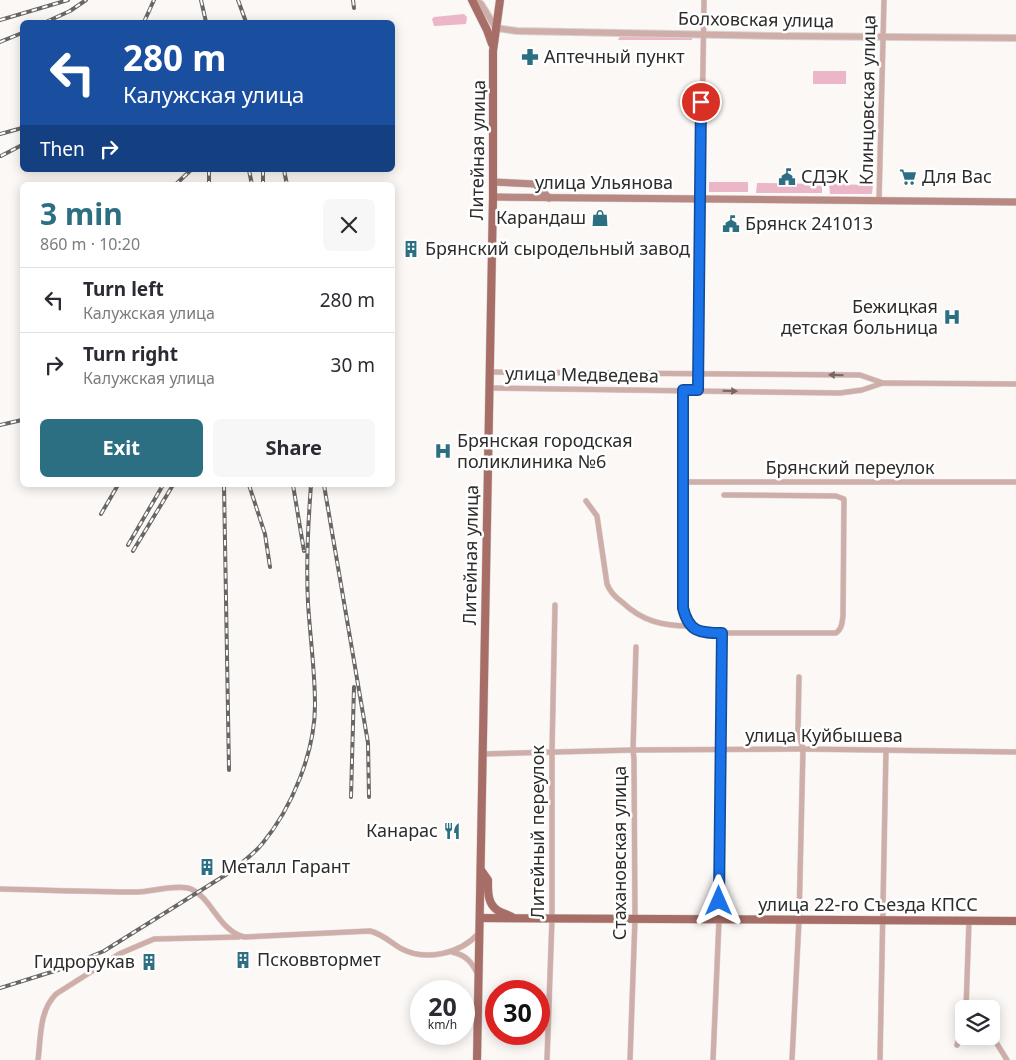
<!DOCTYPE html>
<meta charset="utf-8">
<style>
body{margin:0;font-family:"Noto Sans",sans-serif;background:#f7f7f7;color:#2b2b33;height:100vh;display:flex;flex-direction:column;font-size:19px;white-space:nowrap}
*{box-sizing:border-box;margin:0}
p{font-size:16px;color:#7c7c81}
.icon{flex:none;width:28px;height:28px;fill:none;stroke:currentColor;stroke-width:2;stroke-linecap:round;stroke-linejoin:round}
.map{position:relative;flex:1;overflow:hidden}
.panel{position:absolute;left:20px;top:182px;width:375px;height:305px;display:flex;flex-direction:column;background:#fff;border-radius:8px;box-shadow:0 2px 12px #0003}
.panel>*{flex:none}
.guide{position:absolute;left:20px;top:20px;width:375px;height:152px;border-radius:8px;box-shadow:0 2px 12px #0003;background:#1a4fa0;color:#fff;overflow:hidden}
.buttons{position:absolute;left:955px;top:1000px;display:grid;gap:10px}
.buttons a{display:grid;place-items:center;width:45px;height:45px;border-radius:8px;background:#fff;box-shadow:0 2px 12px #0003;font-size:25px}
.speed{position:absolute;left:410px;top:980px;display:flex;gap:10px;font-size:25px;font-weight:700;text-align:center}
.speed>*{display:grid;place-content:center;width:65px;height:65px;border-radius:50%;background:#fff;box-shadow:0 2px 12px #0003;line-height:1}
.speed small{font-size:12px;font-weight:400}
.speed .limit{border:8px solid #d22;background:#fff;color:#111}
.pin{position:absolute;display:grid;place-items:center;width:42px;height:42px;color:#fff;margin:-21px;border:2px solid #fff;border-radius:50%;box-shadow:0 1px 5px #0007}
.me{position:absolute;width:55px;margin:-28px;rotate:0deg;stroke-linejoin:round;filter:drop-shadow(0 0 4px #0008)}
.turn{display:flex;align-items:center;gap:18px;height:105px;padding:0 20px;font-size:22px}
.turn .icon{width:65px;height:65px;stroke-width:2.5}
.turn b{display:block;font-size:35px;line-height:42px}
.then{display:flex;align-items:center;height:48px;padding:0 20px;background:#0003;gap:10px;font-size:19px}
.round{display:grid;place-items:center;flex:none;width:52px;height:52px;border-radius:8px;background:#f7f7f7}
.summary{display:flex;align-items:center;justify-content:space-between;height:85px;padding:0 20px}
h1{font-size:30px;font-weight:700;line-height:38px;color:#2d6f82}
.cta{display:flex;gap:10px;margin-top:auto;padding:10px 20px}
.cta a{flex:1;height:58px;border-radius:8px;background:#2d6f82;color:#fff;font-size:20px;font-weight:700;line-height:58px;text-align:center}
.cta a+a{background:#f7f7f7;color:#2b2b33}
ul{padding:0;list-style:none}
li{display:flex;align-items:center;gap:15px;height:65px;padding:0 20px;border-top:1px solid #e1e1e2}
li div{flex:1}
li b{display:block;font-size:19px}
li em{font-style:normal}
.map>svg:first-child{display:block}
</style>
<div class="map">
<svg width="1016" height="1060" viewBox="0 0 1016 1060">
<rect width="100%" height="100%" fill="#fbf8f6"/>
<g fill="#ebb6c8">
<path d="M464,14L467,17L466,24L436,26H434L432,19L434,17Z"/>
<path d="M620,36L692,37V40H618Z"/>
<rect x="813" y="71" width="33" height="13"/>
<rect x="709" y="182" width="39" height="10"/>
<path d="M757,183L822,184V193H756Z"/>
<path d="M829,184L873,185L872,194H830Z"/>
</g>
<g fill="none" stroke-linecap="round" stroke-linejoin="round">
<g stroke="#d6d3d1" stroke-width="6">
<g id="minor">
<path d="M879,200L884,0"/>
<path d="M489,372L860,375L883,383"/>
<path d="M489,388L840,393L862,390L883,383L1016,384"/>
<path d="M683,390V608C687,624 689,627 704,633H836C842,629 842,623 843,616L844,499L836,496L724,495"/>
<path d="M698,390L704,0"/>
<path d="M683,482H1016"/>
<path d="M586,501L597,516L607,584C610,592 615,597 622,602C642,621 662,626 690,626"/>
<path d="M483,754L633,750L803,749L1016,752"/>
<path d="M0,889C46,890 92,892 138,892C153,891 179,884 191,889C212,898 218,930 244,937L370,931C382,934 389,941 400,948C425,962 460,954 479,933"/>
<path d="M452,952C466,955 472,962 478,975"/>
<path d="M966,1009L969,921"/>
<path d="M991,1034L1007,1060"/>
<path d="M957,1045L964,1023"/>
<path d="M38,1060C41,1037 39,1011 56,994L119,954L154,939L239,937"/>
<path d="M547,1060L552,919V752L555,605"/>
<path d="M630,1060L635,919L634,759L633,750L636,647"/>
<path d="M713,1060L719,920L722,633"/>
<path d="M792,1060L799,920L803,749L798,730L799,677"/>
<path d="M880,1060L886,750"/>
</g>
</g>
<g stroke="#d6d3d1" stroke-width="8">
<path id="tertiary" d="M475,0L481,4L496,28L517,31L779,36L1016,38"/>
</g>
<g stroke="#d6d3d1" stroke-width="8">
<g id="secondary">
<path d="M493,182L535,184L549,198"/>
<path d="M493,197L1016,202"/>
</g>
</g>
<g stroke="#d6d3d1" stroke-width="9">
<g id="primary">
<path d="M472,0L487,30L492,44"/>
<path d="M481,870L488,880C488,890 487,903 497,910C501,913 507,914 512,917"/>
<path d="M480,918L1016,921"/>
<path d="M477,1060L493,197V51L500,0"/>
</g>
</g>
<use href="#minor" stroke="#cfaea9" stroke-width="5"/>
<use href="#tertiary" stroke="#cfaea9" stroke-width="6"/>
<use href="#secondary" stroke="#b88982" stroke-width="7"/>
<use href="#primary" stroke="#a76e67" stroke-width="8"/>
<g stroke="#696766" stroke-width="4">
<g id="rail">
<path d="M201,0L206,22"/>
<path d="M238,0L246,22"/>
<path d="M353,0L354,8"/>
<path d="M0,20L68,0"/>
<path d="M46,22L70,11L86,0"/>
<path d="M144,22L154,0"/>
<path d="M0,42L22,33"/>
<path d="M0,134L22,128"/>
<path d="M1,156L22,145"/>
<path d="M209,170V185"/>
<path d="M249,170L252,185"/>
<path d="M263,170V185"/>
<path d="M284,170L287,185"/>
<path d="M175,185L191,170"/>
<path d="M0,425L22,420"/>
<path d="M224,485L229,770"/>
<path d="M249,485L265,534L270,567"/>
<path d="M293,485L304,551"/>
<path d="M324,485L368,743L369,797"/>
<path d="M101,514L118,485"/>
<path d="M128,545L163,485"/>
<path d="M133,551L173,485"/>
<path d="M351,797L354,687"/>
<path d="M0,988L61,969L104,951L227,874C239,865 252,856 262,844C292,808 315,752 315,705C315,671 310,636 308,603C306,564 308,524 311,485"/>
</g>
</g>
<use href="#rail" stroke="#fff" stroke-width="2" stroke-dasharray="5.5" stroke-linecap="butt"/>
</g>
<defs><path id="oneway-solid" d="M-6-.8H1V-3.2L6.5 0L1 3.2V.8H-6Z" transform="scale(1.25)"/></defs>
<g fill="#766664">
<use href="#oneway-solid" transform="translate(836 375) rotate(-179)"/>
<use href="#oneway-solid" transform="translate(730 391) rotate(1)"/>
</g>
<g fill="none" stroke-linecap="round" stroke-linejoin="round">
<g stroke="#114b97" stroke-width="12">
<path id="route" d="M701,102L698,390H683V608C689,632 699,633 722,633L719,901"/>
</g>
<use href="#route" stroke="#1a73e8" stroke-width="9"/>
</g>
<defs>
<g id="pharmacy-bare" transform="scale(1.35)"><path d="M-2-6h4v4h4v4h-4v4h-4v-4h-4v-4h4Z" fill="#2d6f82" stroke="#fff" stroke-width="2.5" paint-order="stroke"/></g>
<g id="civic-bare" transform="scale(1.35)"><path d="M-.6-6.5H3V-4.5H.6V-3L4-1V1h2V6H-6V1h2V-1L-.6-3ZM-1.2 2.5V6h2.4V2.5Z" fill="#2d6f82" stroke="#fff" stroke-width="2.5" paint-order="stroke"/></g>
<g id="supermarket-bare" transform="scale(1.35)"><path d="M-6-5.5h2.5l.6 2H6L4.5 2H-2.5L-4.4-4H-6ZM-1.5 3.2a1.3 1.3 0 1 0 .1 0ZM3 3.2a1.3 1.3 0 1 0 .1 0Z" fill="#2d6f82" stroke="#fff" stroke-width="2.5" paint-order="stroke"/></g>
<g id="shop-bare" transform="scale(1.35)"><path d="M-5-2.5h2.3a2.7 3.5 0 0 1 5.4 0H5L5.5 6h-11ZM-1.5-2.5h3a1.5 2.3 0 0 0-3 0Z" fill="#2d6f82" stroke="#fff" stroke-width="2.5" paint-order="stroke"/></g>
<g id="building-bare" transform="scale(1.35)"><path d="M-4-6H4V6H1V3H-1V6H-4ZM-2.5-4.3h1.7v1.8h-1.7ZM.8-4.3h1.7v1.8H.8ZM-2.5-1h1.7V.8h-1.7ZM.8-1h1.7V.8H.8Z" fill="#2d6f82" stroke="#fff" stroke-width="2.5" paint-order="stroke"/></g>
<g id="hospital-bare" transform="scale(1.35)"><path d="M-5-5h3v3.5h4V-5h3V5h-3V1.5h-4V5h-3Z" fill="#2d6f82" stroke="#fff" stroke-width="2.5" paint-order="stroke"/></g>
<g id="restaurant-bare" transform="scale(1.35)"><path d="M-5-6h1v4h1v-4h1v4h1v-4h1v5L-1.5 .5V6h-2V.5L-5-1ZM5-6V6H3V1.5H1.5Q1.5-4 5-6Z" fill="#2d6f82" stroke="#fff" stroke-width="2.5" paint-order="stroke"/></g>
</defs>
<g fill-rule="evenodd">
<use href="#pharmacy-bare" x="530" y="57"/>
<use href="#civic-bare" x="787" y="177"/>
<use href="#supermarket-bare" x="908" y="177"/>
<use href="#shop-bare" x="600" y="218"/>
<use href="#civic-bare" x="731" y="224"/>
<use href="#building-bare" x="411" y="249"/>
<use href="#hospital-bare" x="952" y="317"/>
<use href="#hospital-bare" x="443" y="451"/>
<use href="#restaurant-bare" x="452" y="831"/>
<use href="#building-bare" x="207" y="867"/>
<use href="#building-bare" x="243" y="960"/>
<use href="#building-bare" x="149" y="962"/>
</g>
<g text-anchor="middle" stroke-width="5" stroke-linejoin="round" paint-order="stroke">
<g font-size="18" fill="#2d2c2b" stroke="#fff">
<text transform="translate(756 20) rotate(1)" y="6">Болховская улица</text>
<text transform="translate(868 100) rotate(-89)" y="6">Клинцовская улица</text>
<text transform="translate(478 150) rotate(-89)" y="6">Литейная улица</text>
<text x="604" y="189">улица Ульянова</text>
<text transform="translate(582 375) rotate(1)" y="6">улица Медведева</text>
<text x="850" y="474">Брянский переулок</text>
<text transform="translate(471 555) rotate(-89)" y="6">Литейная улица</text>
<text x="824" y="742">улица Куйбышева</text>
<text transform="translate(538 832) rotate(-90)" y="6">Литейный переулок</text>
<text transform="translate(620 853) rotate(-90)" y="6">Стахановская улица</text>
<text x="868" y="911">улица 22-го Съезда КПСС</text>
</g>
<g font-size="18" fill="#2d2c2b" stroke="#fff" text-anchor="start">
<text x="544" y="63">Аптечный пункт</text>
<text x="801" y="183">СДЭК</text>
<text x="922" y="183">Для Вас</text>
<text x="586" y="224" text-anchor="end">Карандаш</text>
<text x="745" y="230">Брянск 241013</text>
<text x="425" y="255">Брянский сыродельный завод</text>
<text x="938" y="313" text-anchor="end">Бежицкая<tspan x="938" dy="21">детская больница</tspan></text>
<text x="457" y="447">Брянская городская<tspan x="457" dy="21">поликлиника №6</tspan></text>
<text x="438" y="837" text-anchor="end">Канарас</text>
<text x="221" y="873">Металл Гарант</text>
<text x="257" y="966">Псковвтормет</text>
<text x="135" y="968" text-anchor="end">Гидрорукав</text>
</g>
</g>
</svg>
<div class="buttons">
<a><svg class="icon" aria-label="layers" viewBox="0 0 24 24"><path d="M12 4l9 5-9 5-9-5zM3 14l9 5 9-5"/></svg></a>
</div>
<div class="speed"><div>20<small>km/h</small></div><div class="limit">30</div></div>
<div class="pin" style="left:701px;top:102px;background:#d93025"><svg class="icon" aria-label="arrive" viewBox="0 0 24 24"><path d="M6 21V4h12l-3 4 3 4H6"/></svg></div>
<svg class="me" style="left:719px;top:901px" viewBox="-20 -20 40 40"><path d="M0-17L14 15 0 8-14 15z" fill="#1a73e8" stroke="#fff" stroke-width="4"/></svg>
<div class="guide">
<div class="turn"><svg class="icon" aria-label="left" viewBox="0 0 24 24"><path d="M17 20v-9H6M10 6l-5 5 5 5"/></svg><div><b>280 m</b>Калужская улица</div></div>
<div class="then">Then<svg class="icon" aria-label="right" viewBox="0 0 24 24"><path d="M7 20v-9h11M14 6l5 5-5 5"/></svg></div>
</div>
<section class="panel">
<div class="summary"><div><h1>3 min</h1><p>860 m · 10:20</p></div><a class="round"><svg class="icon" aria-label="close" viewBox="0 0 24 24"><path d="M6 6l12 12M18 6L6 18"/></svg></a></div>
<ul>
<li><svg class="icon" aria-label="left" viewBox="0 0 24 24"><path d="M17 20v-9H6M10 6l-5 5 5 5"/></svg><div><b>Turn left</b><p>Калужская улица</p></div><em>280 m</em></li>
<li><svg class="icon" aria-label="right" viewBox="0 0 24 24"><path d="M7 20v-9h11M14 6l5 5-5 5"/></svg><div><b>Turn right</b><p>Калужская улица</p></div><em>30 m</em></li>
</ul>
<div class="cta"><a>Exit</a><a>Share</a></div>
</section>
</div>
